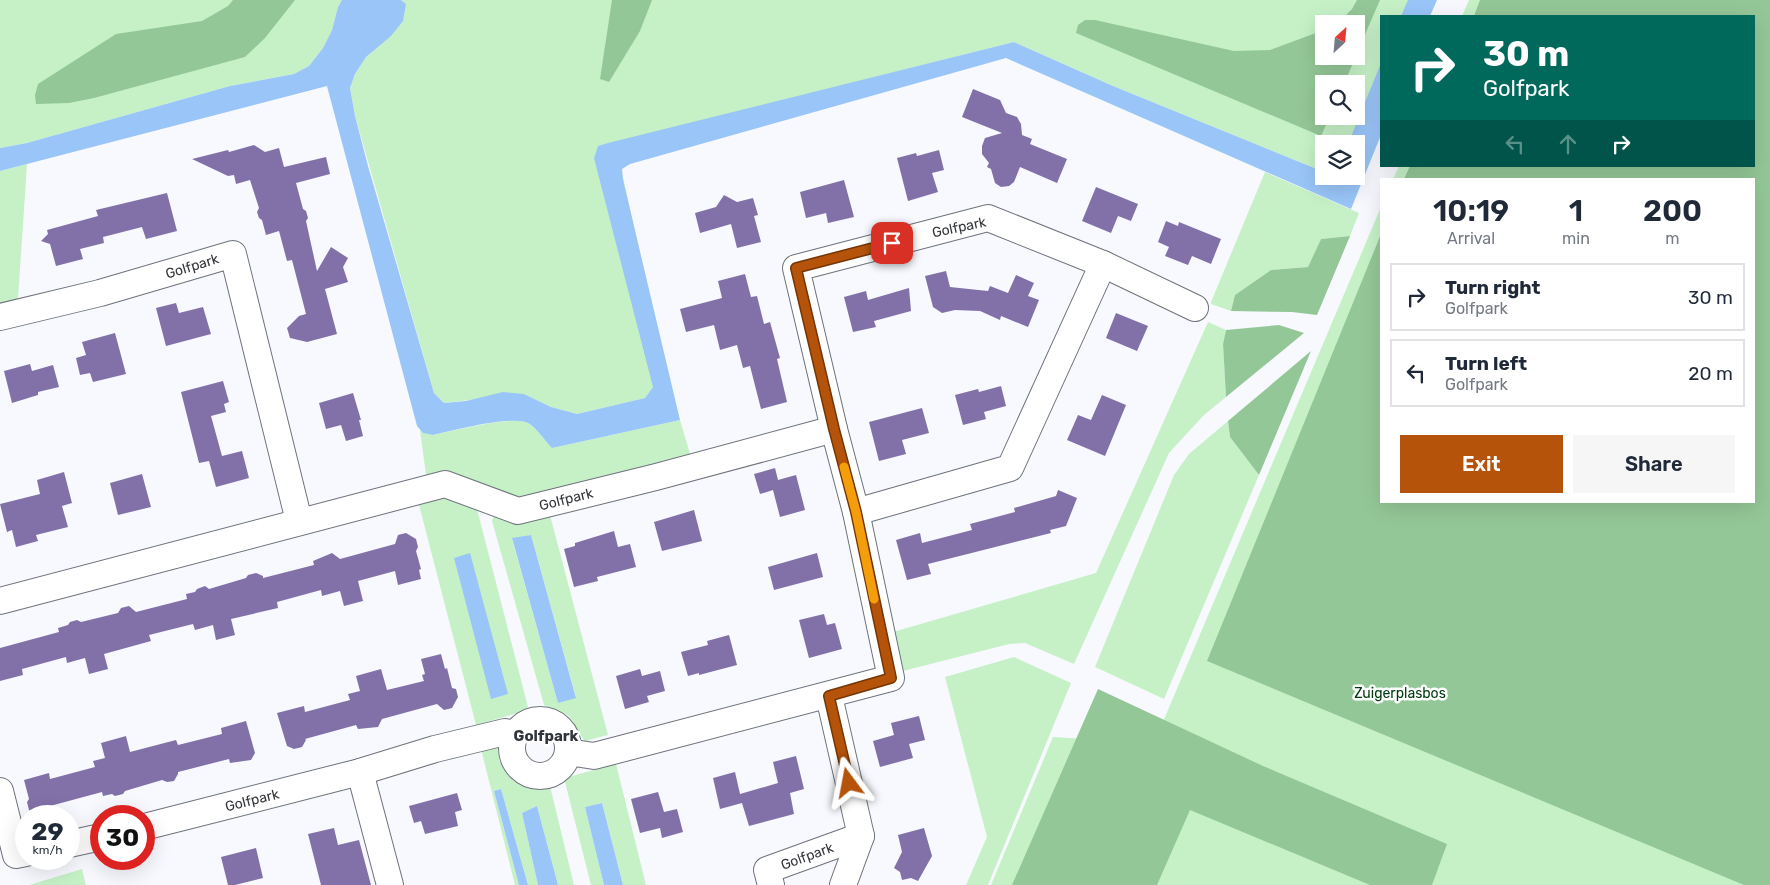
<!DOCTYPE html>
<style>
body{margin:0;font-family:Rubik,sans-serif;background:#f6f6f7;color:#1f2937;height:100vh;display:flex;flex-direction:column;font-size:19px;white-space:nowrap}
*{box-sizing:border-box;margin:0}
p{font-size:16px;color:#747a83}
.icon{flex:none;width:28px;height:28px;fill:none;stroke:currentColor;stroke-width:2;stroke-linecap:round;stroke-linejoin:round}
.map{position:relative;flex:1;overflow:hidden}
.sheet{position:absolute;left:1380px;top:178px;width:375px;height:325px;display:flex;flex-direction:column;background:#fff;border-radius:0px;box-shadow:0 5px 20px #0002}
.sheet>*{flex:none}
.guide{position:absolute;left:1380px;top:15px;width:375px;height:152px;border-radius:0px;box-shadow:0 5px 20px #0002;background:#00695c;color:#fff;overflow:hidden}
.needle{width:32px;rotate:26deg}
.tools{position:absolute;left:1315px;top:15px;display:grid;gap:10px}
.tools a{display:grid;place-items:center;width:50px;height:50px;border-radius:0px;background:#fff;box-shadow:0 5px 20px #0002;font-size:25px}
.speed{position:absolute;left:15px;top:805px;display:flex;gap:10px;font-size:25px;font-weight:700;text-align:center}
.speed>*{display:grid;place-content:center;width:65px;height:65px;border-radius:50%;background:#fff;box-shadow:0 5px 20px #0002;line-height:1}
.speed small{font-size:12px;font-weight:400}
.speed .limit{border:8px solid #d22;background:#fff;color:#111}
.pin{position:absolute;display:grid;place-items:center;width:42px;height:42px;color:#fff;margin:-21px;border-radius:10px;box-shadow:0 2px 8px #0006}
.me{position:absolute;width:55px;margin:-28px;rotate:347deg;stroke-linejoin:round;filter:drop-shadow(0 0 4px #0008)}
.turn{display:flex;align-items:center;gap:18px;height:105px;padding:0 20px;font-size:22px}
.turn .icon{width:65px;height:65px;stroke-width:2.5}
.turn b{display:block;font-size:35px;line-height:42px}
.lanes{display:flex;align-items:center;height:48px;padding:0 20px;background:#0003;justify-content:center;gap:25px;direction:ltr}
.lanes .off{opacity:.35}
.eta{display:flex;justify-content:space-evenly;align-items:center;height:85px;text-align:center}
.eta b{font-size:30px;font-weight:600;line-height:35px}
.primary-button{display:flex;gap:10px;margin-top:auto;padding:10px 20px}
.primary-button a{flex:1;height:58px;border-radius:0px;background:#b45309;color:#fff;font-size:20px;font-weight:600;line-height:58px;text-align:center}
.primary-button a+a{background:#f6f6f7;color:#1f2937}
ul{padding:0;list-style:none}
li{display:flex;align-items:center;gap:15px;height:68px;margin:0 10px 8px;padding:0 10px;border:2px solid #e0e1e3;border-radius:0px}
li div{flex:1}
li b{display:block;font-size:19px}
li em{font-style:normal}
.map>svg:first-child{display:block}
</style>
<div class="map">
<svg width="1770" height="885" viewBox="0 0 1770 885">
<rect width="100%" height="100%" fill="#f7f9fe"/>
<g fill="#c6f1c7" fill-rule="evenodd">
<path d="M0,0H342L338,7L332,30L323,48L309,66L294,74L230,86L27,143L0,148Z"/>
<path d="M401,0H1436L1429,16H1381V125L1356,144H1324V172L1113,86L1014,42L615,142L670,385L653,384V387L645,398L577,414L551,407L524,394L444,403L434,393L355,116L350,88L355,74L366,57L373,51L406,4ZM1324,24H1356V56H1324ZM1324,84H1356V116H1324Z"/>
<path d="M1469,0H1770V885H991L1053,737L1154,743L1381,207V501H1754V179H1393L1399,166H1754V16H1462Z"/>
<path d="M27,164L18,299L0,304V171Z"/>
<path d="M1265,172L1359,213L1350,236L1321,239L1308,267L1271,270L1235,295L1231,311L1211,304V302Z"/>
<path d="M1208,322L1226,330L1223,344L1226,397L1203,416L1169,453L1074,664L1025,643L1009,644L903,671L893,632L1096,573Z"/>
<path d="M680,420L691,457L521,500L445,471L426,475L420,430L423,433L433,435C452,431 512,415 528,423C535,426 546,442 552,448Z"/>
<path d="M1228,421L1230,437L1259,475L1164,699L1095,667L1174,475L1189,454Z"/>
<path d="M450,497L477,509L528,707L525,711L476,725L418,501Z"/>
<path d="M494,515H550L608,735L585,741C579,734 577,727 572,720C567,712 553,709 544,705L492,521ZM531,535L576,697L558,703L512,539Z"/>
<path d="M1014,657L1071,683L988,885H966L987,837L945,677Z"/>
<path d="M500,744C513,777 513,780 550,786L574,885H558L537,806L522,813L538,885H528L501,789L494,791L519,885H515L481,749Z"/>
<path d="M616,764L646,885H623L602,803L585,807L604,885H591L564,778Z"/>
<path d="M82,869L86,885H29Z"/>
</g>
<g fill="#94c797">
<path d="M233,0H295L265,38L245,57L94,98L69,103L36,104L35,95L38,84L116,34L202,21L228,6Z"/>
<path d="M612,0H652L640,31L609,82L600,79Z"/>
<path d="M1357,0H1380L1356,55V24H1337L1352,9Z"/>
<path d="M1480,0H1770V885H1744L1207,661L1381,234V501H1754V179H1404L1410,166H1754V16H1474Z"/>
<path d="M1085,20H1095L1234,51L1270,50L1324,30V56H1356L1344,84H1324V116H1330L1321,136L1076,33L1078,25Z"/>
<path d="M1350,236L1317,315L1292,312L1231,311L1235,295L1271,270L1308,267L1321,239Z"/>
<path d="M1279,325L1304,333L1226,397L1223,344L1226,330Z"/>
<path d="M1311,351L1259,475L1230,437L1228,421Z"/>
<path d="M1098,689L1263,766L1447,844L1432,885H1370L1190,810L1157,885H1012Z"/>
</g>
<g fill="#99c5f8">
<path d="M342,0H401L406,4L403,21L391,36L366,57L355,74L350,88L355,116L368,166L434,393L444,403L466,401L503,392L524,394L551,407L577,414L645,398L653,387L594,158L598,146L608,143L1014,42L1113,86L1324,172V176H1356V144H1348L1381,63V135L1351,209L1006,58L630,164L622,169L623,180L680,420L552,448C546,442 535,426 528,423C511,415 452,431 433,435L423,433L417,426L327,86L0,171V148L27,143L230,86L294,74L309,66L323,48L332,30L338,7Z"/>
<path d="M1408,0H1437L1430,16H1401Z"/>
<path d="M531,535L576,698L558,703L512,538Z"/>
<path d="M470,553L508,694L491,699L454,558Z"/>
<path d="M501,789L528,885H519L494,791Z"/>
<path d="M602,803L623,885H604L585,807Z"/>
<path d="M537,806L558,885H538L522,813Z"/>
</g>
<g fill="#8271a9">
<path d="M973,89L1000,100L1006,113L1017,117L1021,124L1022,135L1032,139L1030,144L1067,159L1057,183L1020,167L1014,182L1009,186L1001,187L995,183L991,169L987,167L989,163L982,154V146L985,138L1002,133L962,117Z"/>
<path d="M254,145L265,152L279,148L284,167L326,157L330,174L296,183L303,209L306,211L308,218L306,221L317,271L331,247L348,258L343,267L348,282L325,289L337,334L307,342L290,338L287,328L299,316L306,314L292,260L287,261L279,231L266,235L262,220L259,218L257,212L259,208L250,180L236,184L234,175L228,176L192,159L228,150L229,152Z"/>
<path d="M939,150L944,170L932,173L938,192L908,201L897,158L916,153L917,156Z"/>
<path d="M844,180L854,217L828,223L826,213L806,218L800,192Z"/>
<path d="M1096,187L1138,204L1131,221L1118,216L1111,233L1082,221Z"/>
<path d="M167,193L177,231L146,239L142,227L103,237L104,243L80,249L83,259L56,266L50,244L41,241L48,234L47,230L98,216L96,210Z"/>
<path d="M724,195L737,202L753,198L758,215L754,216L761,242L737,248L731,224L700,233L695,213L716,207Z"/>
<path d="M1166,221L1178,226L1179,222L1221,239L1211,264L1192,256L1188,265L1165,256L1169,247L1158,242Z"/>
<path d="M946,271L950,287L988,291L990,286L1008,293L1016,275L1034,283L1028,296L1039,300L1028,327L1001,316L1000,320L980,311L955,310L942,313L933,307L925,276Z"/>
<path d="M745,274L751,297L757,296L764,324L770,322L780,358L777,359L787,402L761,409L750,366L743,368L737,345L720,350L714,325L686,332L680,309L722,298L718,281Z"/>
<path d="M909,288L911,311L874,321L876,327L853,332L844,297L866,291L868,300Z"/>
<path d="M176,303L179,313L203,307L211,334L166,346L156,308Z"/>
<path d="M1116,313L1148,326L1137,351L1106,338Z"/>
<path d="M115,333L126,374L93,382L90,373L80,375L76,358L86,355L82,342Z"/>
<path d="M30,364L32,371L53,365L59,387L38,392V395L12,403L4,371Z"/>
<path d="M223,381L229,402L224,404L226,412L211,416L222,456L242,451L249,478L216,487L209,461L199,463L181,392Z"/>
<path d="M1001,386L1006,406L984,412L986,419L963,425L955,395L978,389L979,392Z"/>
<path d="M353,393L361,420H359L363,436L346,441L341,425L326,429L319,403Z"/>
<path d="M1102,395L1126,405L1105,456L1067,440L1078,415L1091,420Z"/>
<path d="M922,408L929,433L902,440L906,454L879,461L869,422Z"/>
<path d="M775,468L778,480L796,475L805,510L780,517L773,490L760,494L754,474Z"/>
<path d="M64,472L72,503L62,506L68,527L36,535L38,541L16,547L12,530L7,532L0,504L40,494L37,480Z"/>
<path d="M142,474L151,507L118,515L110,483Z"/>
<path d="M1058,490L1077,498L1066,526L1050,530L1051,533L928,564L931,574L907,580L896,540L920,533L922,543L972,530L970,524L1015,512L1014,508L1056,496Z"/>
<path d="M694,510L702,541L662,551L654,522Z"/>
<path d="M614,531L618,547L630,544L636,567L597,577L598,581L574,587L564,549L575,546V543Z"/>
<path d="M406,533L416,539L418,547L416,551L421,569L419,570L421,579L398,585L395,571L358,581L363,601L344,606L340,591L322,596L321,590L277,602L278,608L231,619L235,635L216,640L213,625L195,630L193,624L149,635L151,641L104,654L108,669L89,674L85,658L67,663L66,657L22,669L23,675L0,681V648L59,632L58,628L68,625L70,622L77,620L81,622L118,613L121,608L129,606L136,612L187,599L186,594L195,592L197,589L205,586L209,589L246,578L248,575L256,573L263,576V578L314,565L313,561L332,553L340,559L395,544L398,535Z"/>
<path d="M817,553L823,577L774,590L768,567Z"/>
<path d="M824,614L827,625L835,623L842,649L809,658L799,620Z"/>
<path d="M729,635L737,665L699,675V673L688,676L681,652L708,645L707,641Z"/>
<path d="M441,654L445,669L447,668L452,688L456,689L458,697L452,708L444,710L437,704L382,719L378,727L358,729L356,725L305,739L306,740L302,747L294,749L287,746L277,713L304,706L305,712L350,700L348,694L360,691L356,676L381,669L387,690L424,681L422,675L425,674L421,659Z"/>
<path d="M640,669L642,676L660,671L665,691L647,696L649,702L625,709L616,676Z"/>
<path d="M919,716L925,740L909,744L913,758L880,767L873,741L894,735L891,723Z"/>
<path d="M246,721L255,753L251,760L230,763L229,759L178,772V774L174,781L167,782L162,780L125,791L123,794L115,796L112,794L103,796L102,792L50,806L51,808L47,814L39,816L29,810L27,802L29,799L24,780L49,773L50,779L95,767L93,761L105,758L101,743L126,736L130,752L176,740L178,745L222,734L221,728Z"/>
<path d="M796,756L804,789L790,793L794,814L749,826L742,803L720,809L713,778L735,772L740,794L778,783L773,762Z"/>
<path d="M658,792L664,812L677,809L683,832L662,838L660,828L640,833L631,799Z"/>
<path d="M457,793L462,810L455,812L458,826L425,834L421,821L414,823L409,806Z"/>
<path d="M334,828L338,845L359,840L371,885H321L308,834Z"/>
<path d="M924,828L932,856L918,881L911,878L902,880L900,872L894,868L902,852L898,835Z"/>
<path d="M256,848L263,878L235,885H228L221,857Z"/>
</g>
<g fill="none" stroke-linecap="round" stroke-linejoin="round">
<g stroke="#6e727c" stroke-width="28">
<g id="minor">
<path d="M0,317L100,293L233,254L299,521"/>
<path d="M856,512L1010,468L1103,264"/>
<path d="M0,601L445,484L518,511L656,477L834,429"/>
<path d="M829,696L861,836L843,885"/>
<circle cx="540" cy="748" r="28"/>
<path d="M568,752L594,756L891,678L856,512L834,429L796,268L988,218L1103,264L1195,308"/>
<path d="M360,772L390,885"/>
<path d="M0,791L16,855L26,853"/>
<path d="M144,827L360,772L435,749L505,732L514,736"/>
<path d="M69,844L101,837"/>
<path d="M771,885L767,870L861,836"/>
</g>
</g>
<use href="#minor" stroke="#fff" stroke-width="26"/>
</g>
<g fill="none" stroke-linecap="round" stroke-linejoin="round">
<g stroke="#753606" stroke-width="12">
<path id="route" d="M849,783L829,696L891,678L856,512L834,429L796,268L892,243"/>
</g>
<use href="#route" stroke="#b45309" stroke-width="9"/>
<path stroke="#f59e0b" stroke-width="9" d="M844,467L856,512L874,599"/>
</g>
<g text-anchor="middle" stroke-width="5" stroke-linejoin="round" paint-order="stroke">
<g font-size="14" fill="#33353a" stroke="#fff">
<text transform="translate(959 227) rotate(-12)" y="5">Golfpark</text>
<text transform="translate(192 266) rotate(-17)" y="5">Golfpark</text>
<text transform="translate(566 499) rotate(-14)" y="5">Golfpark</text>
<text transform="translate(252 800) rotate(-14)" y="5">Golfpark</text>
<text transform="translate(807 856) rotate(-20)" y="5">Golfpark</text>
</g>
<g font-size="14" fill="#00390c" stroke="#fff">
<text x="1400" y="698">Zuigerplasbos</text>
</g>
<g font-size="15" font-weight="bold" fill="#30343c" stroke="#fff">
<text x="546" y="741">Golfpark</text>
</g>
</g>
</svg>
<div class="tools">
<a><svg class="needle" viewBox="-14 -14 28 28"><path d="M0-13l5 13h-10z" fill="#e53935"/><path d="M0 13l5-13h-10z" fill="#747a83"/></svg></a>
<a><svg class="icon" aria-label="search" viewBox="0 0 24 24"><circle cx="10" cy="10" r="6"/><path d="M15 15l6 6"/></svg></a>
<a><svg class="icon" aria-label="layers" viewBox="0 0 24 24"><path d="M12 4l9 5-9 5-9-5zM3 14l9 5 9-5"/></svg></a>
</div>
<div class="speed"><div>29<small>km/h</small></div><div class="limit">30</div></div>
<div class="pin" style="left:892px;top:243px;background:#d93025"><svg class="icon" aria-label="arrive" viewBox="0 0 24 24"><path d="M6 21V4h12l-3 4 3 4H6"/></svg></div>
<svg class="me" style="left:849px;top:783px" viewBox="-20 -20 40 40"><path d="M0-17L14 15 0 8-14 15z" fill="#b45309" stroke="#fff" stroke-width="4"/></svg>
<div class="guide">
<div class="turn"><svg class="icon" aria-label="right" viewBox="0 0 24 24"><path d="M7 20v-9h11M14 6l5 5-5 5"/></svg><div><b>30 m</b>Golfpark</div></div>
<div class="lanes"><svg class="icon off" aria-label="left" viewBox="0 0 24 24"><path d="M17 20v-9H6M10 6l-5 5 5 5"/></svg><svg class="icon off" aria-label="ahead" viewBox="0 0 24 24"><path d="M12 20V5M6 11l6-6 6 6"/></svg><svg class="icon" aria-label="right" viewBox="0 0 24 24"><path d="M7 20v-9h11M14 6l5 5-5 5"/></svg></div>
</div>
<section class="sheet">
<div class="eta">
<div><b>10:19</b><p>Arrival</p></div>
<div><b>1</b><p>min</p></div>
<div><b>200</b><p>m</p></div>
</div>
<ul>
<li><svg class="icon" aria-label="right" viewBox="0 0 24 24"><path d="M7 20v-9h11M14 6l5 5-5 5"/></svg><div><b>Turn right</b><p>Golfpark</p></div><em>30 m</em></li>
<li><svg class="icon" aria-label="left" viewBox="0 0 24 24"><path d="M17 20v-9H6M10 6l-5 5 5 5"/></svg><div><b>Turn left</b><p>Golfpark</p></div><em>20 m</em></li>
</ul>
<div class="primary-button"><a>Exit</a><a>Share</a></div>
</section>
</div>
